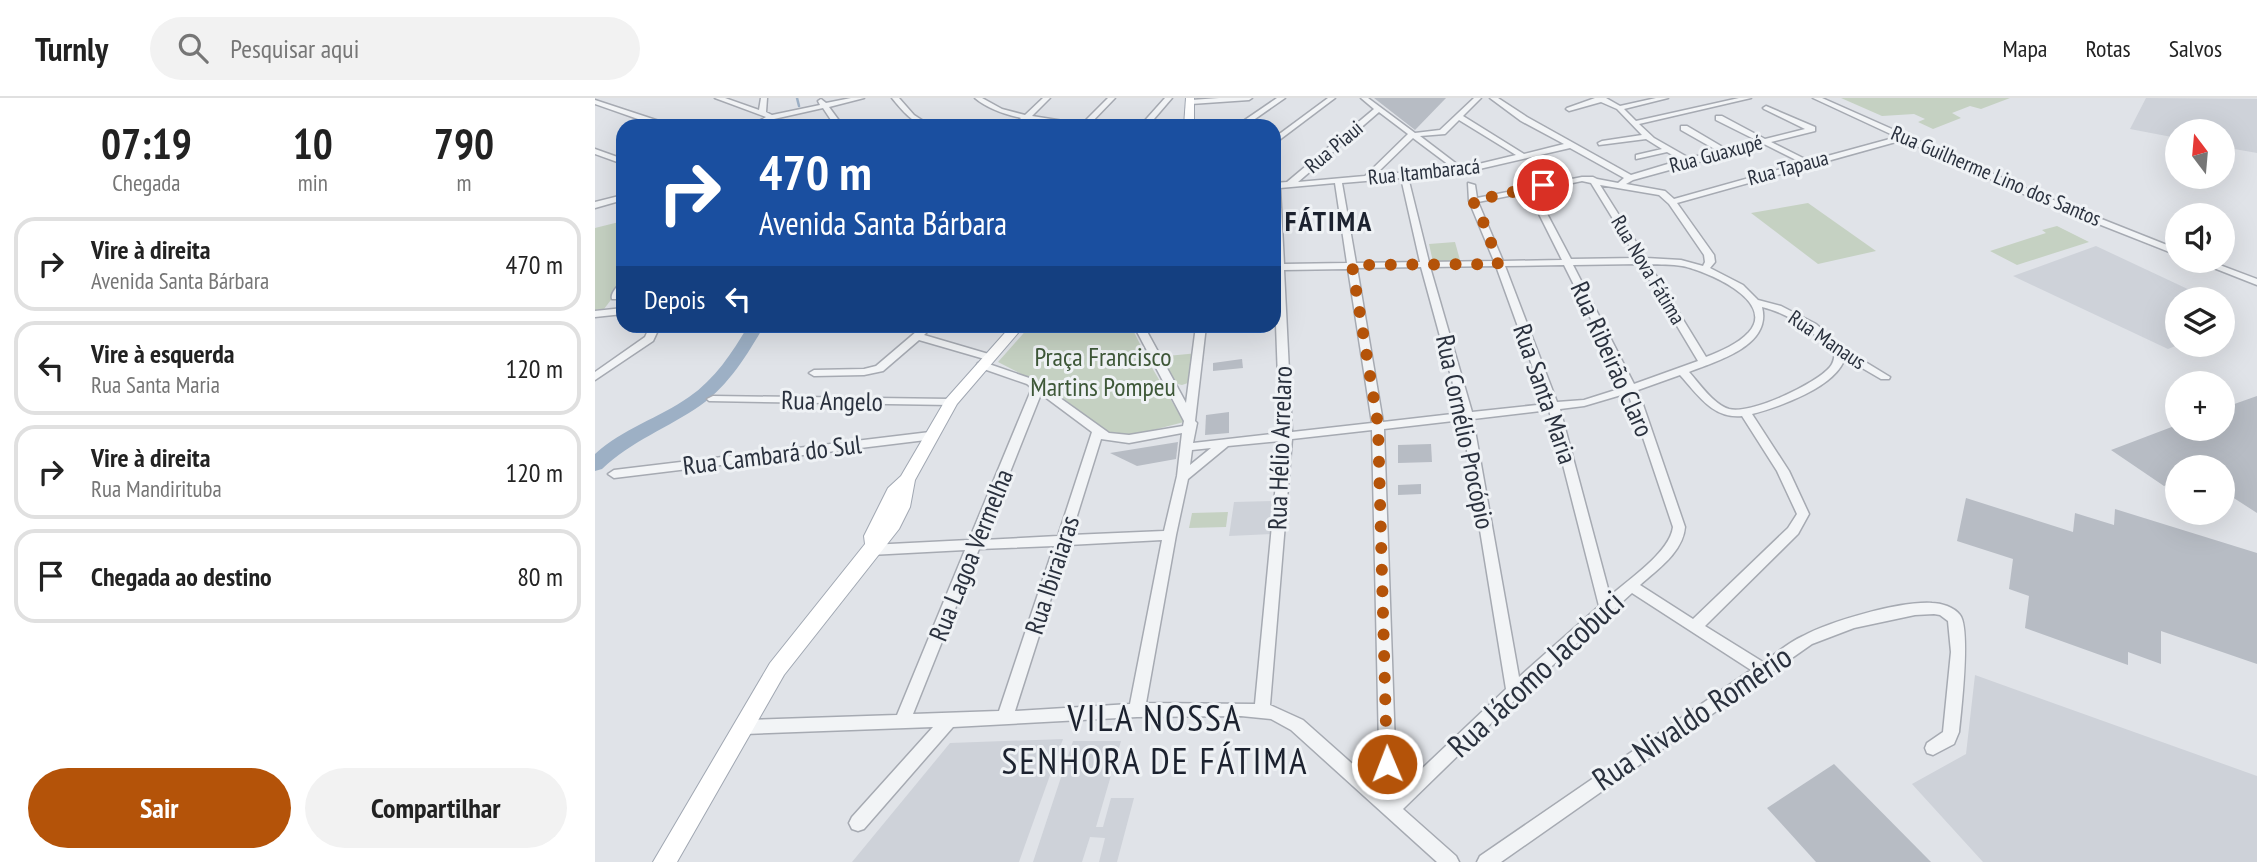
<!DOCTYPE html>
<html lang="pt">
<meta charset="utf-8">
<style>
body{margin:0;font-family:"PT Sans Narrow",sans-serif;background:#f2f2f2;color:#222;height:100vh;display:flex;flex-direction:column;font-size:26px;white-space:nowrap}
*{box-sizing:border-box;margin:0}
p{font-size:23px;color:#767676}
.icon{flex:none;width:38px;height:38px;fill:none;stroke:currentColor;stroke-width:2;stroke-linecap:round;stroke-linejoin:round}
.map{position:relative;flex:1;overflow:hidden}
.details{display:flex;flex-direction:column;background:#fff;width:595px}
.details>*{flex:none}
.banner{position:absolute;left:21px;top:21px;width:665px;height:214px;border-radius:21px;box-shadow:0 7px 28px #0002;background:#1a4fa0;color:#fff;overflow:hidden}
.needle{width:46px;rotate:344deg}
.tools{position:absolute;left:1570px;top:21px;display:grid;gap:14px}
.tools a{display:grid;place-items:center;width:70px;height:70px;border-radius:50%;background:#fff;box-shadow:0 7px 28px #0002;font-size:35px}
.pin{position:absolute;display:grid;place-items:center;width:60px;height:60px;color:#fff;margin:-30px;border:4px solid #fff;border-radius:50%;box-shadow:0 2px 7px #0007}
.me{position:absolute;width:77px;margin:-38px;rotate:359deg;stroke-linejoin:round;filter:drop-shadow(0 0 5px #0008)}
.turn{display:flex;align-items:center;gap:24px;height:147px;padding:0 28px;font-size:32px}
.turn .icon{width:91px;height:91px;stroke-width:2.5}
.turn b{display:block;font-size:49px;line-height:60px}
.then{display:flex;align-items:center;height:66px;padding:0 28px;background:#0003;gap:14px;font-size:26px}
.eta{display:flex;justify-content:space-evenly;align-items:center;height:119px;text-align:center}
.eta b{font-size:42px;font-weight:700;line-height:49px}
.cta{display:flex;gap:14px;margin-top:auto;padding:14px 28px}
.cta a{flex:1;height:80px;border-radius:42px;background:#b45309;color:#fff;font-size:28px;font-weight:700;line-height:80px;text-align:center}
.cta a+a{background:#f2f2f2;color:#222}
ul{padding:0;list-style:none}
li{display:flex;align-items:center;gap:21px;height:94px;margin:0 14px 10px;padding:0 14px;border:4px solid #e0e0e0;border-radius:21px}
li div{flex:1}
li b{display:block;font-size:26px}
li em{font-style:normal}
header{display:flex;align-items:center;gap:42px;box-sizing:border-box;height:98px;padding:0 35px;background:#fff;border-bottom:2px solid #e0e0e0}
header strong{font-size:33px}
nav{display:flex;gap:38px;margin-inline-start:auto;font-size:24px}
.search{width:490px;height:63px;background:#f2f2f2;display:flex;align-items:center;gap:18px;box-sizing:border-box;padding:0 24px;border-radius:38px;color:#767676;font-size:26px}
main{display:flex;flex:1;min-height:0}
.map>svg:first-child{display:block}
</style>
<header>
<strong>Turnly</strong>
<div class="search"><svg class="icon" aria-label="search" viewBox="0 0 24 24"><circle cx="10" cy="10" r="6"/><path d="M15 15l6 6"/></svg>Pesquisar aqui</div>
<nav><a>Mapa</a><a>Rotas</a><a>Salvos</a></nav>
</header>
<main>
<section class="details">
<div class="eta">
<div><b>07:19</b><p>Chegada</p></div>
<div><b>10</b><p>min</p></div>
<div><b>790</b><p>m</p></div>
</div>
<ul>
<li><svg class="icon" aria-label="right" viewBox="0 0 24 24"><path d="M7 20v-9h11M14 6l5 5-5 5"/></svg><div><b>Vire à direita</b><p>Avenida Santa Bárbara</p></div><em>470 m</em></li>
<li><svg class="icon" aria-label="left" viewBox="0 0 24 24"><path d="M17 20v-9H6M10 6l-5 5 5 5"/></svg><div><b>Vire à esquerda</b><p>Rua Santa Maria</p></div><em>120 m</em></li>
<li><svg class="icon" aria-label="right" viewBox="0 0 24 24"><path d="M7 20v-9h11M14 6l5 5-5 5"/></svg><div><b>Vire à direita</b><p>Rua Mandirituba</p></div><em>120 m</em></li>
<li><svg class="icon" aria-label="arrive" viewBox="0 0 24 24"><path d="M6 21V4h12l-3 4 3 4H6"/></svg><div><b>Chegada ao destino</b></div><em>80 m</em></li>
</ul>
<div class="cta"><a>Sair</a><a>Compartilhar</a></div>
</section>
<div class="map">
<svg width="1662" height="764" viewBox="0 0 1662 764">
<rect width="100%" height="100%" fill="#e0e3e8"/>
<g fill="#ced2d9">
<path d="M1551,0L1662,1V55L1628,49V33H1582V40L1535,31Z"/>
<path d="M1501,148L1614,201H1582L1583,247L1573,251L1418,178Z"/>
<path d="M681,403L677,436L634,438L639,404Z"/>
<path d="M1380,577L1662,678V764H1388L1317,686L1371,656Z"/>
<path d="M468,641L424,764H257L355,645Z"/>
<path d="M478,643H526L501,729H508L516,700H539L522,764H504L510,740L495,739L487,764H438Z"/>
</g>
<g fill="#c5d1c2">
<path d="M1246,0H1415L1386,11L1375,8L1357,15L1366,20L1338,31L1323,24L1330,21L1319,16L1287,18Z"/>
<path d="M1213,105L1281,153L1223,166L1156,115Z"/>
<path d="M28,123V186L9,211L0,212V130Z"/>
<path d="M1462,128L1494,144L1422,167L1395,153L1451,135L1447,132Z"/>
<path d="M860,144L865,162L838,164L834,146Z"/>
<path d="M435,228H536L556,268L589,324L539,337L513,334L454,290L403,264Z"/>
<path d="M603,255L596,284L587,287L578,285L562,259Z"/>
<path d="M633,414L631,429L594,430L597,415Z"/>
</g>
<g fill="none" stroke-linecap="round" stroke-linejoin="round">
<path stroke="#9db0c5" stroke-width="2.5" d="M202,0L204,8"/>
<path fill="#9db0c5" fill-rule="evenodd" d="M153,228H169C152,257 134,287 106,307C73,330 36,343 7,371L0,373V356C27,331 64,320 94,299C120,281 137,255 153,228Z"/>
</g>
<g fill="#b7bcc4">
<path d="M779,0H851L820,32Z"/>
<path d="M647,261L648,270L618,273V265Z"/>
<path d="M1662,298V415L1628,393V369H1582V383L1569,388L1516,352L1582,327V331H1628V310Z"/>
<path d="M634,314V335L610,337L611,317Z"/>
<path d="M583,344L581,361L542,368L515,355Z"/>
<path d="M836,346L837,364L803,365V347Z"/>
<path d="M826,386V396L803,397V387Z"/>
<path d="M1371,400L1478,434L1480,415L1519,427L1520,411L1662,455V566L1566,533V566L1533,554V567L1430,530L1434,498L1414,491L1418,461L1362,443Z"/>
<path d="M1239,666L1336,764H1221L1172,710Z"/>
</g>
<g fill="none" stroke-linecap="round" stroke-linejoin="round">
<g stroke="#a6aab2" stroke-width="3">
<g id="minor">
<path d="M120,0H130L164,12L166,0H172L171,14L177,17L225,7L223,3L226,1L231,5L256,0H269L234,9L248,28H240L228,10L179,21L165,28H155L171,19Z"/>
<path d="M297,0H304L319,17L336,28C319,28 307,12 297,0Z"/>
<path d="M380,0H387L407,11L430,17L448,0H455L437,18L487,26L513,0H520L493,28H475L433,22L426,28H418L426,20C409,16 393,11 380,0Z"/>
<path d="M570,0H577L553,28H545Z"/>
<path d="M624,0H657L654,2L596,6L593,4L596,2Z"/>
<path d="M682,0H690L650,28H641Z"/>
<path d="M733,0H740L679,46V40Z"/>
<path d="M766,0H773L820,35L845,32L879,0H886L868,18L929,56L969,46L926,23L895,0H903L932,19L1036,77L1086,62L1072,54L1041,61V57L1067,51L1051,41L1004,47L1003,45L1007,43L1047,37L1022,11L1006,4L974,13L971,11L972,10L1000,0H1011L1025,8L1061,0H1073L1029,11L1041,23L1144,0H1156L1044,26L1059,40L1094,60L1123,53L1086,32V28H1092L1131,51L1163,43L1121,22V18H1127L1170,41L1210,31L1169,11L1168,10L1171,8L1220,29V33L1176,44L1214,63L1302,39L1218,0H1227L1441,95L1582,151V157L1435,99L1308,42L1082,105L1119,157L1120,164L1115,170L1148,187L1163,202L1186,208L1221,226L1249,251L1295,279L1294,281H1286L1250,260C1241,289 1184,309 1157,316L1194,373L1214,416L1203,436L1110,528L1168,564C1181,556 1194,544 1208,538C1236,523 1305,503 1337,505C1346,505 1359,509 1365,517C1376,531 1366,614 1364,634L1359,646L1338,657L1332,655L1330,650L1332,645L1348,634L1356,554L1353,523L1345,517L1339,516L1320,517L1259,530L1217,546L906,764H882L885,758L1156,572L1037,495L924,598L808,711L861,758L864,764H842L696,632L676,621L646,618L542,619L358,629L269,731L263,733L257,731L254,725L257,719L338,629L150,636L144,634L142,629L144,624L150,622L302,617L370,452L275,457L270,455L268,452L270,449L275,447L374,442L437,290L432,286L383,269L382,267L383,265H391L440,282L514,335L534,337L588,328L589,323L539,228H549L591,305L601,228H611L600,323L602,325L598,345L685,335L679,172V85L692,84L779,11ZM784,14L813,36L770,78L703,84ZM864,22L921,57L867,70L825,38L850,36ZM818,40L858,70L780,77ZM1169,46L1207,65L1079,101L1070,93L1031,86L1038,82ZM975,50L1029,80L1023,85L1002,81L998,79H987L882,100L880,87L873,85L874,103L899,163L834,164L813,79L867,75ZM806,80L825,164L761,165L747,85ZM987,83L996,85L1042,160L976,161L940,93ZM740,85L752,165L689,166L685,90ZM1005,87L1064,97L1074,106L1109,157L1110,164L1108,168L1086,162L1051,160ZM933,94L967,162L908,163L883,104ZM1045,166L1103,263L1039,286L978,167ZM1054,166C1065,167 1077,166 1087,168C1109,172 1182,202 1154,234C1143,246 1126,253 1111,259ZM969,167L1030,289L989,302L962,304L910,168ZM901,168L951,306L877,314L835,169ZM826,169L866,315L788,324L762,170ZM753,171L777,325L697,334L689,172ZM1167,209C1196,216 1218,234 1240,254C1239,260 1239,264 1235,269C1221,286 1155,317 1134,311C1118,306 1105,286 1094,274C1122,263 1177,248 1167,209ZM1085,277C1103,297 1118,321 1147,318L1182,373L1202,416L1193,430L1098,521L1045,487C1063,471 1088,454 1090,429L1043,292ZM1033,295L1078,429C1075,454 1034,481 1015,498L965,311L989,308ZM446,296L497,334L463,438L388,442ZM954,312L1004,508L924,579L878,321ZM867,322L911,591L796,700L800,649L789,331ZM777,332L784,649L780,686L708,622L675,607L697,341ZM587,335L582,378L569,433L476,437L506,341L534,345ZM685,343L660,606L551,605L581,437L593,381L633,348ZM616,350L595,367L597,352ZM567,442L535,606L420,613L473,447ZM459,448L404,613L318,616L384,451Z"/>
<path d="M0,2L73,26L74,28H63L0,6Z"/>
<path d="M0,51L28,61V66L0,56Z"/>
<path d="M28,97V102L0,110V104Z"/>
<path d="M1601,163H1614L1662,181V187Z"/>
<path d="M28,185V195L23,201H17C15,196 23,186 28,185Z"/>
<path d="M28,210V216L0,219V213Z"/>
<path d="M55,228H65L58,243L0,282V274L50,239Z"/>
<path d="M328,228H338L329,237L397,257L398,259L393,262L324,242L288,273L269,277L219,278L214,275L219,272L269,271L281,268Z"/>
<path d="M118,298L356,301L362,304L356,307L114,303L112,301Z"/>
<path d="M335,334L341,338L339,341L19,380L13,376L19,372Z"/>
</g>
</g>
<g stroke="#a0a7b2" stroke-width="2">
<g id="major">
<path d="M591,0H599V28H589Z"/>
<path d="M416,228H429L362,306L320,382L315,409L304,431L189,577L82,764H58L175,565L270,446L269,438L293,390L306,378L351,301Z"/>
</g>
</g>
<use href="#minor" fill="#f2f4f6" fill-rule="evenodd"/>
<use href="#major" fill="#fff" fill-rule="evenodd"/>
</g>
<g fill="none" stroke-linecap="round" stroke-linejoin="round">
<path stroke="#b45309" stroke-width="12" stroke-dasharray="0 21.6" d="M792,666L783,327L757,167L903,166L892,132L878,103L948,87"/>
</g>
<g text-anchor="middle" stroke-width="6" stroke-linejoin="round" paint-order="stroke">
<g font-size="21" fill="#2a313e" stroke="#eff2f5">
<text transform="translate(739 49) rotate(-40)" y="7">Rua Piaui</text>
<text transform="translate(1121 56) rotate(-15)" y="7">Rua Guaxupé</text>
<text transform="translate(1193 70) rotate(-15)" y="7">Rua Tapaua</text>
<text transform="translate(829 74) rotate(-6)" y="7">Rua Itambaracá</text>
<text transform="translate(1401 78) rotate(23)" y="7">Rua Guilherme Lino dos Santos</text>
<text transform="translate(1053 172) rotate(59)" y="7">Rua Nova Fátima</text>
<text transform="translate(1232 242) rotate(34)" y="7">Rua Manaus</text>
</g>
<g font-size="26" fill="#3e5838" stroke="#eff2f5">
<text x="508" y="268">Praça Francisco<tspan x="508" dy="30">Martins Pompeu</tspan></text>
</g>
<g font-size="26" fill="#2a313e" stroke="#eff2f5">
<text transform="translate(1017 261) rotate(66)" y="9">Rua Ribeirão Claro</text>
<text transform="translate(950 296) rotate(71)" y="9">Rua Santa Maria</text>
<text transform="translate(237 303) rotate(1)" y="9">Rua Angelo</text>
<text transform="translate(870 334) rotate(78)" y="9">Rua Cornélio Procópio</text>
<text transform="translate(685 350) rotate(-88)" y="9">Rua Hélio Arrelaro</text>
<text transform="translate(177 357) rotate(-7)" y="9">Rua Cambará do Sul</text>
<text transform="translate(376 457) rotate(-68)" y="9">Rua Lagoa Vermelha</text>
<text transform="translate(457 477) rotate(-72)" y="9">Rua Ibiraiaras</text>
</g>
<g font-size="28" font-weight="bold" letter-spacing="2" fill="#1c222f" stroke="#eff2f5">
<text x="734" y="133">FÁTIMA</text>
</g>
<g font-size="32" fill="#2a313e" stroke="#eff2f5">
<text transform="translate(941 576) rotate(-43)" y="11">Rua Jácomo Jacobuci</text>
<text transform="translate(1097 620) rotate(-34)" y="11">Rua Nivaldo Romério</text>
</g>
<g font-size="37" letter-spacing="2" fill="#1c222f" stroke="#eff2f5">
<text x="560" y="633">VILA NOSSA<tspan x="560" dy="43">SENHORA DE FÁTIMA</tspan></text>
</g>
</g>
</svg>
<div class="tools">
<a><svg class="needle" viewBox="-14 -14 28 28"><path d="M0-13l5 13h-10z" fill="#e53935"/><path d="M0 13l5-13h-10z" fill="#767676"/></svg></a>
<a><svg class="icon" aria-label="sound" viewBox="0 0 24 24"><path d="M4 9h4l5-4v14l-5-4H4zM17 9q2 3 0 6"/></svg></a>
<a><svg class="icon" aria-label="layers" viewBox="0 0 24 24"><path d="M12 4l9 5-9 5-9-5zM3 14l9 5 9-5"/></svg></a>
<a>+</a>
<a>−</a>
</div>
<div class="pin" style="left:948px;top:87px;background:#d93025"><svg class="icon" aria-label="arrive" viewBox="0 0 24 24"><path d="M6 21V4h12l-3 4 3 4H6"/></svg></div>
<svg class="me" style="left:792px;top:666px" viewBox="-20 -20 40 40"><circle r="17" fill="#b45309" stroke="#fff" stroke-width="3"/><path d="M0-11L8 9 0 5-8 9z" fill="#fff"/></svg>
<div class="banner">
<div class="turn"><svg class="icon" aria-label="right" viewBox="0 0 24 24"><path d="M7 20v-9h11M14 6l5 5-5 5"/></svg><div><b>470 m</b>Avenida Santa Bárbara</div></div>
<div class="then">Depois<svg class="icon" aria-label="left" viewBox="0 0 24 24"><path d="M17 20v-9H6M10 6l-5 5 5 5"/></svg></div>
</div>
</div>
</main>
